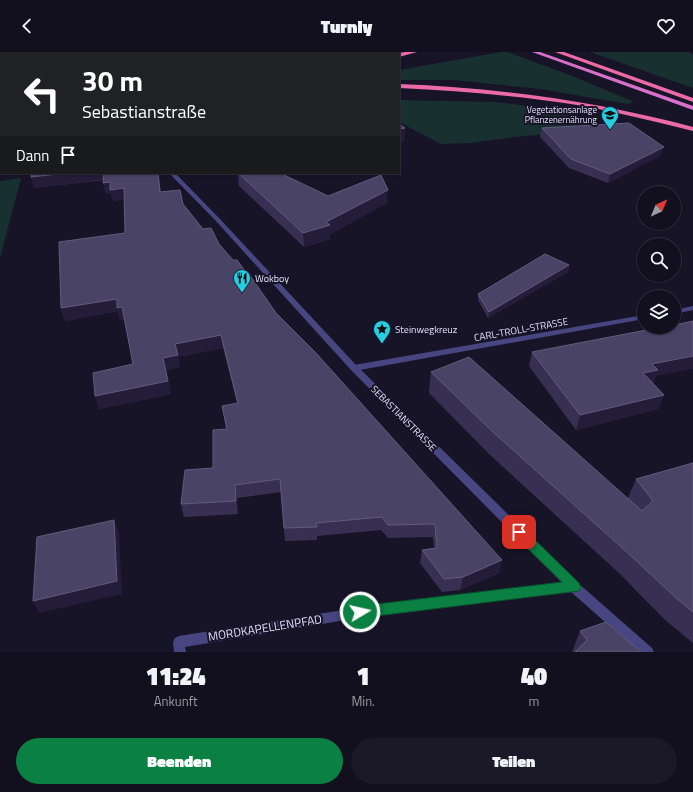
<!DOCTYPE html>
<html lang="de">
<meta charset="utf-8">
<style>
body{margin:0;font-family:"Titillium Web",sans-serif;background:#1b1827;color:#f1f3f6;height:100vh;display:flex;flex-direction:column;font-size:15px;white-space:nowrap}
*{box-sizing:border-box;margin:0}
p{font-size:13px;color:#9c9ca4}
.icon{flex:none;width:22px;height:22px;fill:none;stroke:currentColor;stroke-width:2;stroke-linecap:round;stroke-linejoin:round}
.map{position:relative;height:600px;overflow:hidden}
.panel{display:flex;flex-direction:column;background:#120f1e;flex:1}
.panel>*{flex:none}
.top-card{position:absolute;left:0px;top:0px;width:400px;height:122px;box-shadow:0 1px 3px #0004,0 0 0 1px #312f3c;background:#202124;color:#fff;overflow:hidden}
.needle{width:26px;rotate:44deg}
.tools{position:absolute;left:637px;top:134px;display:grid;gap:8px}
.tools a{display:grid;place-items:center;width:44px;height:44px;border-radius:50%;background:#120f1e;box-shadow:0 1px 3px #0004,0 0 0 1px #312f3c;font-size:20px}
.pin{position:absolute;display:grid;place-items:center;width:34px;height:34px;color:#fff;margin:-17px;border-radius:8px;box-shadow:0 2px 6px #0006}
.me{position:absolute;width:44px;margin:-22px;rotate:81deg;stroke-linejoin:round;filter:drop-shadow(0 0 3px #0008)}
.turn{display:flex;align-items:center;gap:14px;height:84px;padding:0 16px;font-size:18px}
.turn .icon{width:52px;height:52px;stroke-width:2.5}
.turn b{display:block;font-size:28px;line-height:34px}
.then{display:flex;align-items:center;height:38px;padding:0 16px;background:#0003;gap:8px;font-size:15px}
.eta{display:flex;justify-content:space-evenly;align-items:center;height:68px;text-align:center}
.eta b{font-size:24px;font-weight:800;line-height:28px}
.button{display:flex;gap:8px;margin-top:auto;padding:8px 16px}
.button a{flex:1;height:46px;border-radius:24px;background:#0b8043;color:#fff;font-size:16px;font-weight:800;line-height:46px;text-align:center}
.button a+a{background:#1b1827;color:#f1f3f6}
header{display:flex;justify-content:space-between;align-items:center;height:52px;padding:0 16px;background:#120f1e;font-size:18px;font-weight:800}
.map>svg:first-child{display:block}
</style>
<header><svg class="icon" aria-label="back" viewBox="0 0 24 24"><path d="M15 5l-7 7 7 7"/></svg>Turnly<svg class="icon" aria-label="heart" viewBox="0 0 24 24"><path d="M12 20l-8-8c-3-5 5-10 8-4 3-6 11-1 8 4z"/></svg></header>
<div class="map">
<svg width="693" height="600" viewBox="0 0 693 600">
<rect width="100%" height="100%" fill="#181428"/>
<g fill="#183130">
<path d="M501,0H507L570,23L634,50L628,52L540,37L454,28H399V18Z"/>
<path d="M590,0H689L693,3V36Z"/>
<path d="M399,48L495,50L563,58L581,79L515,85L469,91L441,92L399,70Z"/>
<path d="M21,126L0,206V129Z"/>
</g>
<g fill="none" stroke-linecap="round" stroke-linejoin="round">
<g fill="#484681" fill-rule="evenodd">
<path d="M693,254V258L674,262V258Z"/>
<path d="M644,263V267L354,319L350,316L354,313Z"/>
<path d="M574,530L578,531L580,535L578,539L574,540L375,563L185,595L186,600H174L173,590L175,586L179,584L375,553Z"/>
</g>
<g fill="#484681" fill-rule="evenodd">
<path d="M42,0H46L47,1H43Z"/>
<path d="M169,121H175L219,166L357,314L578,531L652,596L654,600H639L570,539L351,318L215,168Z"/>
</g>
<path fill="#d670ca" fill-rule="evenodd" d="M532,0H540L693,54V58Z"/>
<g fill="#eb6aa7" fill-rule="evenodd">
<path d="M405,0H417L399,5V1Z"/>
<path d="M555,0H564L693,46V50Z"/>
<path d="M399,32C499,36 596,49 693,75V79C657,70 620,61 583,54C522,44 461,39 399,36Z"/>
<path d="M0,39H1L0,44Z"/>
<rect x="0" y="50" width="1" height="4"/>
</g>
</g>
<g fill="#373053">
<path d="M73,0H132L128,1H75Z"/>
<path d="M542,76L661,103L608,131L569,116L540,85Z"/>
<path d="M158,121L161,140L183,152L203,177L219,192L276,261L499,521L460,538L442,540L420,511L422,498L434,496L433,485L388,486L381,478L317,484V488L285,489L281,440L237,446L238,462L184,465L181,452L213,416L226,377L222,354L237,351L223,296L178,305L180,315L166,318L171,342L99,357L133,312L125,267L120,268L118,259L65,269L61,256L125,181L124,147L113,149L111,141L106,142L103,131L104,128L34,136L31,125Z"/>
<path d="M238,121L328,144L387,151L330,182V187L304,195L239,134Z"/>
<path d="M569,213L568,220L488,266L478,248V242Z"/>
<path d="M532,300L656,324L653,331L664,343L658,357L576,378L529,314Z"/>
<path d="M431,320L628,446L636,427L693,411V591L664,567L620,522L489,402L429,341Z"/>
<path d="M580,579L641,600H572Z"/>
</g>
<g fill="#231d3a">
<path d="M105,0H132L128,1H101Z"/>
<path d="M405,76L404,90L399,91V77Z"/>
<path d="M664,95L661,103L608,131L610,122Z"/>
<path d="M67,121H105L107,127L34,136L31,125Z"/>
<path d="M110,130L124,136L126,147L113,149L111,141L106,142L103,131Z"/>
<path d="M388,138L387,151L330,182V187L304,195L303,181Z"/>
<path d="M569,213L568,220L488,266L489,260Z"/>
<path d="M117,247L122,255L126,267L120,268L118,259L65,269L61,256Z"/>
<path d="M221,283L223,296L178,305L180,315L166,318L171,342L99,357L95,344L163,306L175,292Z"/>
<path d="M693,304V317L656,324L653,332L643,321L652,312Z"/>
<path d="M664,343L658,357L576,378L580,363Z"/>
<path d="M235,433L237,446L238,462L236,449Z"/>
<path d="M114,468L119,481L122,542L39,561L33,549Z"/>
<path d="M502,508L499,521L460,538L463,525Z"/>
</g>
<g fill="#494365" stroke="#625b7c">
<path d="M0,0H29L30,1H1V7L0,6Z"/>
<path d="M88,0H105L101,1H90Z"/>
<path d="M629,71L664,95L610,122L571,107L542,76Z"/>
<path d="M399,72L405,76L399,77Z"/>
<path d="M31,121H67L31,125Z"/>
<path d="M104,121H158L160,140L180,138L183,152L203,177L211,176L219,192L233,208H237L245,219H247L276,261L316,301L502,508L463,525L444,527L422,498L437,496L435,472L388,473L382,465L316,471L317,475L284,476L280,427L235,433L236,449L181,452L185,418L213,416V378L227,377L222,354L238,351L221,283L175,292L178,303L163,306L168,329L95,344L93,321L133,312L122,255L117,256V247L61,256L59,190L125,181L124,136L110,138V130L103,131Z"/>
<path d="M238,121H280L328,144L381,123L388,138L326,170L330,173L303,181Z"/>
<path d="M545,202L569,213L489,260L478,242Z"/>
<path d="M693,269V304L652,312L658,318L643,321L664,343L580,363L532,300L662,275H674V273Z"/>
<path d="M469,305L642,459L653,449L636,427L693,411V560L676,546L629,502L494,381L431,320Z"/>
<path d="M114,468L117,529L33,549L37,485Z"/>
<path d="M606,570L641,600H575L587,588L580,579Z"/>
</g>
<path fill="#0b8043" stroke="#07532c" d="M519,475L523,476L579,531L581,535L579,539L360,566L355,565L353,560L355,556L360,554L562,530L515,484L513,480L515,476Z"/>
<defs>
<g id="university-pin" transform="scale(0.9)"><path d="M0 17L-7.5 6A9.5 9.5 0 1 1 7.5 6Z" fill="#25cee1" stroke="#181428"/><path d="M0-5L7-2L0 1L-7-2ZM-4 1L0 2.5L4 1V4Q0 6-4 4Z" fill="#111"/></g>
<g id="restaurant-pin" transform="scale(0.9)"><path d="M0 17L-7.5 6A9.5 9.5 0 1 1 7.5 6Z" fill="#25cee1" stroke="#181428"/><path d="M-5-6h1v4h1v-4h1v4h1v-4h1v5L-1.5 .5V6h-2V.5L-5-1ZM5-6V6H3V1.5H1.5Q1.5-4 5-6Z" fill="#111"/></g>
<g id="sight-pin" transform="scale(0.9)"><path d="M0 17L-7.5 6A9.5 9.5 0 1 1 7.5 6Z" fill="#25cee1" stroke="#181428"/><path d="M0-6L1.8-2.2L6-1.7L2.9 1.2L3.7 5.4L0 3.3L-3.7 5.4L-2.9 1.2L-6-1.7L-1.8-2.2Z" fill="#111"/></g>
</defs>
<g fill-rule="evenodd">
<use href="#university-pin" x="610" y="63"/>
<use href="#restaurant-pin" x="242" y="226"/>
<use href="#sight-pin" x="382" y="277"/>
</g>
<g text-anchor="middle" stroke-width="4" stroke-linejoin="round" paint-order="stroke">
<g font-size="9" fill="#e3dffb" stroke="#181428" text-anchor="end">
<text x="597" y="61">Vegetationsanlage<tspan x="597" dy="10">Pflanzenernährung</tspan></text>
</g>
<g font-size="10" fill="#e3dffb" stroke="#181428" text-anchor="start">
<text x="255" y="230">Wokboy</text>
<text x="395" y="281">Steinwegkreuz</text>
</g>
<g font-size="10" fill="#e3dffb" stroke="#181428">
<text transform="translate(521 277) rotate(-10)" y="4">CARL-TROLL-STRASSE</text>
<text transform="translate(404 366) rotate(45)" y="4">SEBASTIANSTRASSE</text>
</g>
<g font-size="12" fill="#e3dffb" stroke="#181428">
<text transform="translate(265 576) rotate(-9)" y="4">MORDKAPELLENPFAD</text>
</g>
</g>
</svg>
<div class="tools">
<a><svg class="needle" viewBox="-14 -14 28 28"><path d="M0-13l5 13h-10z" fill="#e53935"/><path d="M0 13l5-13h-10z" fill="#9c9ca4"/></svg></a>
<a><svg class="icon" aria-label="search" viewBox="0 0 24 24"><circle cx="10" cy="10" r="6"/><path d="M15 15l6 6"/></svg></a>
<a><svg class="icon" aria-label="layers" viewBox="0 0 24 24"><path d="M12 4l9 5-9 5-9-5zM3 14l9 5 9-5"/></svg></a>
</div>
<div class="pin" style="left:519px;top:480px;background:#d93025"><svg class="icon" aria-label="arrive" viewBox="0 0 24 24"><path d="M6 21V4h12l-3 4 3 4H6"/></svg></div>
<svg class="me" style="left:360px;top:560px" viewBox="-20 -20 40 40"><circle r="17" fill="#0b8043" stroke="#fff" stroke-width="3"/><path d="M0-11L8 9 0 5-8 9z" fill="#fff"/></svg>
<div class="top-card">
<div class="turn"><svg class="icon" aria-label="left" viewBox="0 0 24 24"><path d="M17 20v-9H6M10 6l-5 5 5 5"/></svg><div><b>30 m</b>Sebastianstraße</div></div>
<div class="then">Dann<svg class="icon" aria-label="arrive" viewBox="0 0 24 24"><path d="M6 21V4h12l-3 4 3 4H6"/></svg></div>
</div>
</div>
<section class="panel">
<div class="eta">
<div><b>11:24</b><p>Ankunft</p></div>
<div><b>1</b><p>Min.</p></div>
<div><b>40</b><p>m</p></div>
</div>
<div class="button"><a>Beenden</a><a>Teilen</a></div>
</section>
